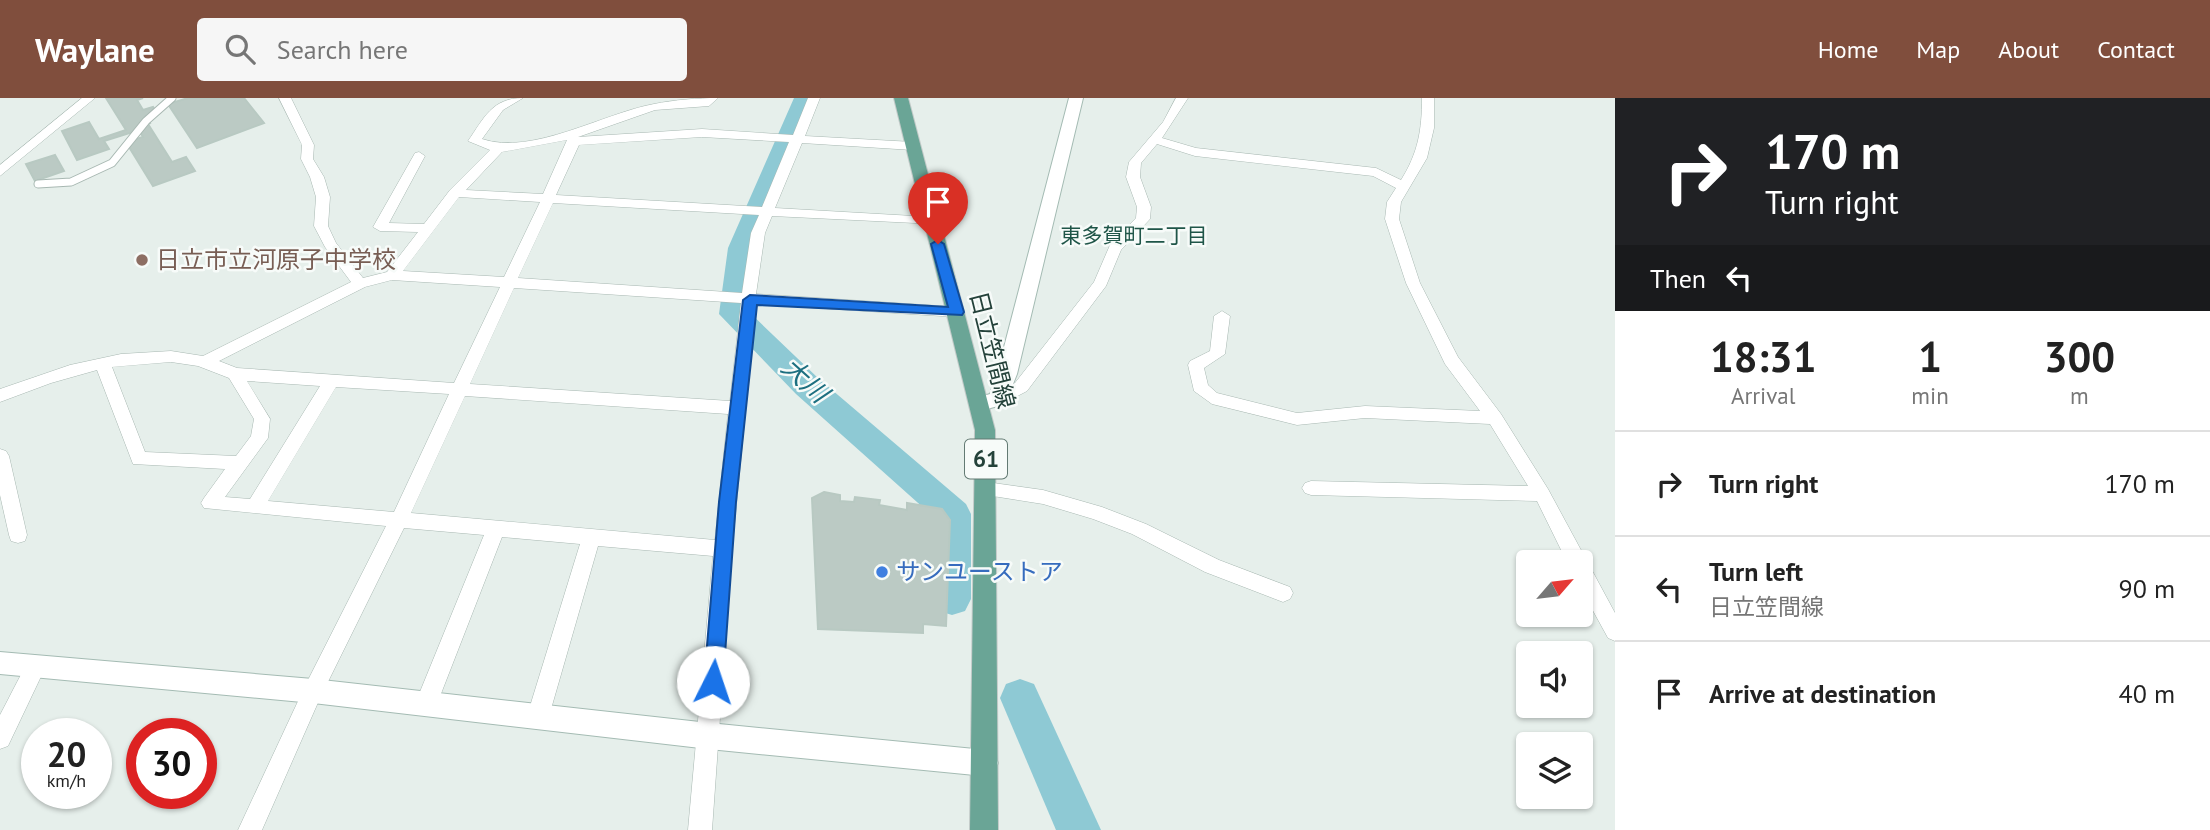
<!DOCTYPE html>
<meta charset="utf-8">
<style>
body{margin:0;font-family:"PT Sans","Noto Sans JP",sans-serif;background:#f6f6f6;color:#222;height:100vh;display:flex;flex-direction:column;font-size:26px;white-space:nowrap}
*{box-sizing:border-box;margin:0}
p{font-size:23px;color:#767676}
.icon{flex:none;width:38px;height:38px;fill:none;stroke:currentColor;stroke-width:2;stroke-linecap:round;stroke-linejoin:round}
.map{position:relative;flex:1;overflow:hidden}
.sheet{display:flex;flex-direction:column;background:#fff;width:595px}
.sheet>*{flex:none}
.banner{background:#202124;color:#fff;overflow:hidden}
.needle{width:46px;rotate:62deg}
.tools{position:absolute;left:1516px;top:452px;display:grid;gap:14px}
.tools a{display:grid;place-items:center;width:77px;height:77px;border-radius:7px;background:#fff;box-shadow:0 2px 5px #0004;font-size:35px}
.speed{position:absolute;left:21px;top:620px;display:flex;gap:14px;font-size:35px;font-weight:700;text-align:center}
.speed>*{display:grid;place-content:center;width:91px;height:91px;border-radius:50%;background:#fff;box-shadow:0 2px 5px #0004;line-height:1}
.speed small{font-size:18px;font-weight:400}
.speed .limit{border:10px solid #d22;background:#fff;color:#111}
.pin{position:absolute;display:grid;place-items:center;width:60px;height:60px;color:#fff;margin:-72px -30px;border-radius:50% 50% 50% 0;rotate:-45deg;box-shadow:0 0 7px #0007}
.pin .icon{rotate:45deg}
.me{position:absolute;width:77px;margin:-38px;rotate:4deg;stroke-linejoin:round;filter:drop-shadow(0 0 5px #0008)}
.turn{display:flex;align-items:center;gap:24px;height:147px;padding:0 35px;font-size:32px}
.turn .icon{width:91px;height:91px;stroke-width:2.5}
.turn b{display:block;font-size:49px;line-height:60px}
.then{display:flex;align-items:center;height:66px;padding:0 35px;background:#0003;gap:14px;font-size:26px}
.eta{display:flex;justify-content:space-evenly;align-items:center;height:119px;text-align:center}
.eta b{font-size:42px;font-weight:700;line-height:49px}
ul{padding:0;list-style:none}
li{display:flex;align-items:center;gap:21px;height:105px;padding:0 35px;border-top:2px solid #e0e0e0}
li div{flex:1}
li b{display:block;font-size:26px}
li em{font-style:normal}
header{display:flex;align-items:center;gap:42px;box-sizing:border-box;height:98px;padding:0 35px;background:#804e3d;color:#fff}
header strong{font-size:33px}
nav{display:flex;gap:38px;margin-inline-start:auto;font-size:24px}
.search{width:490px;height:63px;background:#f6f6f6;display:flex;align-items:center;gap:18px;box-sizing:border-box;padding:0 24px;border-radius:7px;color:#767676;font-size:26px}
main{display:flex;flex:1;min-height:0}
.map>svg:first-child{display:block}
</style>
<header>
<strong>Waylane</strong>
<div class="search"><svg class="icon" aria-label="search" viewBox="0 0 24 24"><circle cx="10" cy="10" r="6"/><path d="M15 15l6 6"/></svg>Search here</div>
<nav><a>Home</a><a>Map</a><a>About</a><a>Contact</a></nav>
</header>
<main>
<div class="map">
<svg width="1615" height="732" viewBox="0 0 1615 732">
<rect width="100%" height="100%" fill="#e6efeb"/>
<g fill="none" stroke-linecap="round" stroke-linejoin="round">
<g fill="#8ec9d4" fill-rule="evenodd">
<path d="M794,0H816L754,150L748,213L818,280L966,406L971,416V501L965,513L952,517L939,513L933,501L936,421L796,296L719,216L728,150Z"/>
<path d="M1020,581L1034,586L1101,732H1056L1000,600L1006,586Z"/>
</g>
</g>
<g fill="#bbcac4" stroke="#b8c9c2" stroke-width="2">
<path d="M106,0H143L137,2L143,12L153,9L157,15L146,18L150,25L148,26L172,64L186,59L195,73L153,88L126,44L143,39L139,32L104,43L109,51L77,62L62,33L89,24L99,41L126,32Z"/>
<path d="M188,0H244L264,25L197,50L168,6Z"/>
<path d="M55,57L64,73L35,83L26,66Z"/>
<path d="M824,394L840,397V403L854,404L855,399L880,402L879,407L907,412V405L942,411L950,422L946,528L923,526V535L818,531L812,400Z"/>
</g>
<g fill="none" stroke-linecap="round" stroke-linejoin="round">
<g stroke="#a8b8b2" stroke-width="9">
<path id="lane" d="M38,86L71,84L112,65L146,23L172,0"/>
</g>
<g stroke="#a8b8b2" stroke-width="1">
<g id="street">
<path d="M82,0H95L0,78V67Z"/>
<path d="M279,0H291L314,47L313,61L324,79L330,99L328,128L336,145L363,180L387,174L418,134L380,133L373,129L415,55L419,54L425,58L389,125L424,126L450,92L490,52L468,43C484,20 492,0 523,0L503,12L482,41C532,58 604,15 654,6C674,2 698,0 718,0L709,8L655,12L578,39L702,31L793,37L808,0H820L805,38L913,44L919,48L913,52L802,45L775,110L931,119L938,123L936,126L772,118L765,135L756,196L957,209L965,214L957,219L756,206L732,451L712,732H688L713,458L598,448L549,618L546,625L538,628L530,625L527,618L580,446L502,439L437,606L434,613L426,616L418,613L415,606L484,437L404,430L320,600L262,732H238L306,586L386,428L204,410L201,405L204,400L225,371L133,366L97,272L51,285L0,304V291L70,267L121,256L171,253L203,258L351,184L325,149L314,128L316,99L310,79L301,61L302,47ZM702,39L789,44L762,109L556,97L579,47ZM567,42L543,96L466,92L502,54ZM459,99L540,104L504,179L403,173ZM553,105L759,117L751,135L742,195L518,180ZM392,182L500,189L454,285L237,270L219,263L365,189ZM514,190L741,205L730,303L470,286ZM171,264L198,268L229,280L254,321L251,338L236,358L145,354L112,269ZM247,283L320,288L250,401L225,399L268,340L270,321ZM336,289L449,296L394,414L268,403ZM465,298L728,316L715,442L411,415Z"/>
<path d="M1176,0H1188L1162,40L1196,50L1376,70L1401,82C1418,55 1422,32 1422,0H1434V30L1427,60L1401,104L1399,121L1420,185L1458,259L1501,316L1548,391L1615,515V543L1608,540L1580,489V464H1567L1537,403L1311,397L1305,395L1302,390L1305,385L1311,383L1528,388L1490,326L1365,320L1297,327L1212,306L1194,293L1188,267L1190,263L1210,253L1214,218L1222,213L1230,218L1225,256L1204,270L1208,287L1217,295L1297,315L1365,308L1480,313L1445,266L1406,185L1385,121L1387,104L1396,90L1373,78L1195,58L1157,46L1141,65L1140,79L1151,109L1150,121L1121,152L1106,188L1027,293L1004,305H992L990,301L992,297L1015,285L1094,184L1110,147L1136,120L1137,109L1126,79L1129,64L1163,24Z"/>
<path d="M0,351L6,353L9,358L27,437L25,443L18,445L11,443L9,437L0,397Z"/>
<path d="M986,384L1043,392L1102,409L1146,426L1219,462L1290,489L1293,495L1290,501L1283,504L1205,474L1132,436L1093,421L1043,406L980,396L977,391L980,386Z"/>
<path d="M36,558L43,561L46,568L8,648L0,651V617L29,561Z"/>
</g>
</g>
<g stroke="#a4bbb3" stroke-width="2">
<g id="secondary">
<path d="M1069,0H1083L1017,276L1005,306L980,313L973,311L970,306L973,301L990,296L997,276Z"/>
<path d="M0,554L313,581L709,625L985,652L994,656L998,665L994,674L985,678L709,651L313,605L0,576Z"/>
</g>
</g>
<g stroke="#c2cac8" stroke-width="2">
<path id="primary" d="M894,0H908L995,332L998,732H970L975,332Z"/>
</g>
<use href="#lane" stroke="#fff" stroke-width="7"/>
<use href="#street" fill="#fff" fill-rule="evenodd"/>
<use href="#secondary" fill="#fff" fill-rule="evenodd"/>
<use href="#primary" fill="#6aa596" fill-rule="evenodd"/>
</g>
<path fill="#1a73e8" stroke="#114b97" stroke-width="2" d="M938,142L944,146L964,214L962,217L757,207L736,404L723,584L720,591L713,593L706,591L704,584L719,404L743,202L750,197L948,209L931,146Z"/>
<circle fill="#8d6e63" stroke="#f7fbf9" stroke-width="2.5" cx="142" cy="162" r="7"/>
<circle fill="#3f7fe0" stroke="#f7fbf9" stroke-width="2.5" cx="882" cy="474" r="7"/>
<g text-anchor="middle" stroke-width="5" stroke-linejoin="round" paint-order="stroke">
<g font-size="21" fill="#1f5548" stroke="#f7fbf9">
<text x="1134" y="145">東多賀町二丁目</text>
</g>
<rect fill="#f7fbf9" stroke="#637a73" stroke-width="2" x="965" y="341.5" width="42" height="39" rx="5"/>
<g font-size="23" font-weight="bold" fill="#24423a">
<text x="986" y="369">61</text>
</g>
<g font-size="24" fill="#785e54" stroke="#f7fbf9" text-anchor="start">
<text x="156" y="170">日立市立河原子中学校</text>
</g>
<g font-size="24" fill="#24423a" stroke="#f7fbf9">
<text transform="translate(992 252) rotate(76)" y="8">日立笠間線</text>
</g>
<g font-size="24" fill="#366cbe" stroke="#f7fbf9" text-anchor="start">
<text x="896" y="482">サンユーストア</text>
</g>
<g font-size="26" font-style="italic" fill="#1c6f80" stroke="#f7fbf9">
<text transform="translate(805 282) rotate(42)" y="9">大川</text>
</g>
</g>
</svg>
<div class="tools">
<a><svg class="needle" viewBox="-14 -14 28 28"><path d="M0-13l5 13h-10z" fill="#e53935"/><path d="M0 13l5-13h-10z" fill="#767676"/></svg></a>
<a><svg class="icon" aria-label="sound" viewBox="0 0 24 24"><path d="M4 9h4l5-4v14l-5-4H4zM17 9q2 3 0 6"/></svg></a>
<a><svg class="icon" aria-label="layers" viewBox="0 0 24 24"><path d="M12 4l9 5-9 5-9-5zM3 14l9 5 9-5"/></svg></a>
</div>
<div class="speed"><div>20<small>km/h</small></div><div class="limit">30</div></div>
<div class="pin" style="left:938px;top:146px;background:#d93025"><svg class="icon" aria-label="arrive" viewBox="0 0 24 24"><path d="M6 21V4h12l-3 4 3 4H6"/></svg></div>
<svg class="me" style="left:713px;top:584px" viewBox="-20 -20 40 40"><circle r="19" fill="#fff"/><path d="M0-13L10 11 0 6-10 11z" fill="#1a73e8"/></svg>
</div>
<section class="sheet">
<div class="banner">
<div class="turn"><svg class="icon" aria-label="right" viewBox="0 0 24 24"><path d="M7 20v-9h11M14 6l5 5-5 5"/></svg><div><b>170 m</b>Turn right</div></div>
<div class="then">Then<svg class="icon" aria-label="left" viewBox="0 0 24 24"><path d="M17 20v-9H6M10 6l-5 5 5 5"/></svg></div>
</div>
<div class="eta">
<div><b>18:31</b><p>Arrival</p></div>
<div><b>1</b><p>min</p></div>
<div><b>300</b><p>m</p></div>
</div>
<ul>
<li><svg class="icon" aria-label="right" viewBox="0 0 24 24"><path d="M7 20v-9h11M14 6l5 5-5 5"/></svg><div><b>Turn right</b></div><em>170 m</em></li>
<li><svg class="icon" aria-label="left" viewBox="0 0 24 24"><path d="M17 20v-9H6M10 6l-5 5 5 5"/></svg><div><b>Turn left</b><p>日立笠間線</p></div><em>90 m</em></li>
<li><svg class="icon" aria-label="arrive" viewBox="0 0 24 24"><path d="M6 21V4h12l-3 4 3 4H6"/></svg><div><b>Arrive at destination</b></div><em>40 m</em></li>
</ul>
</section>
</main>
